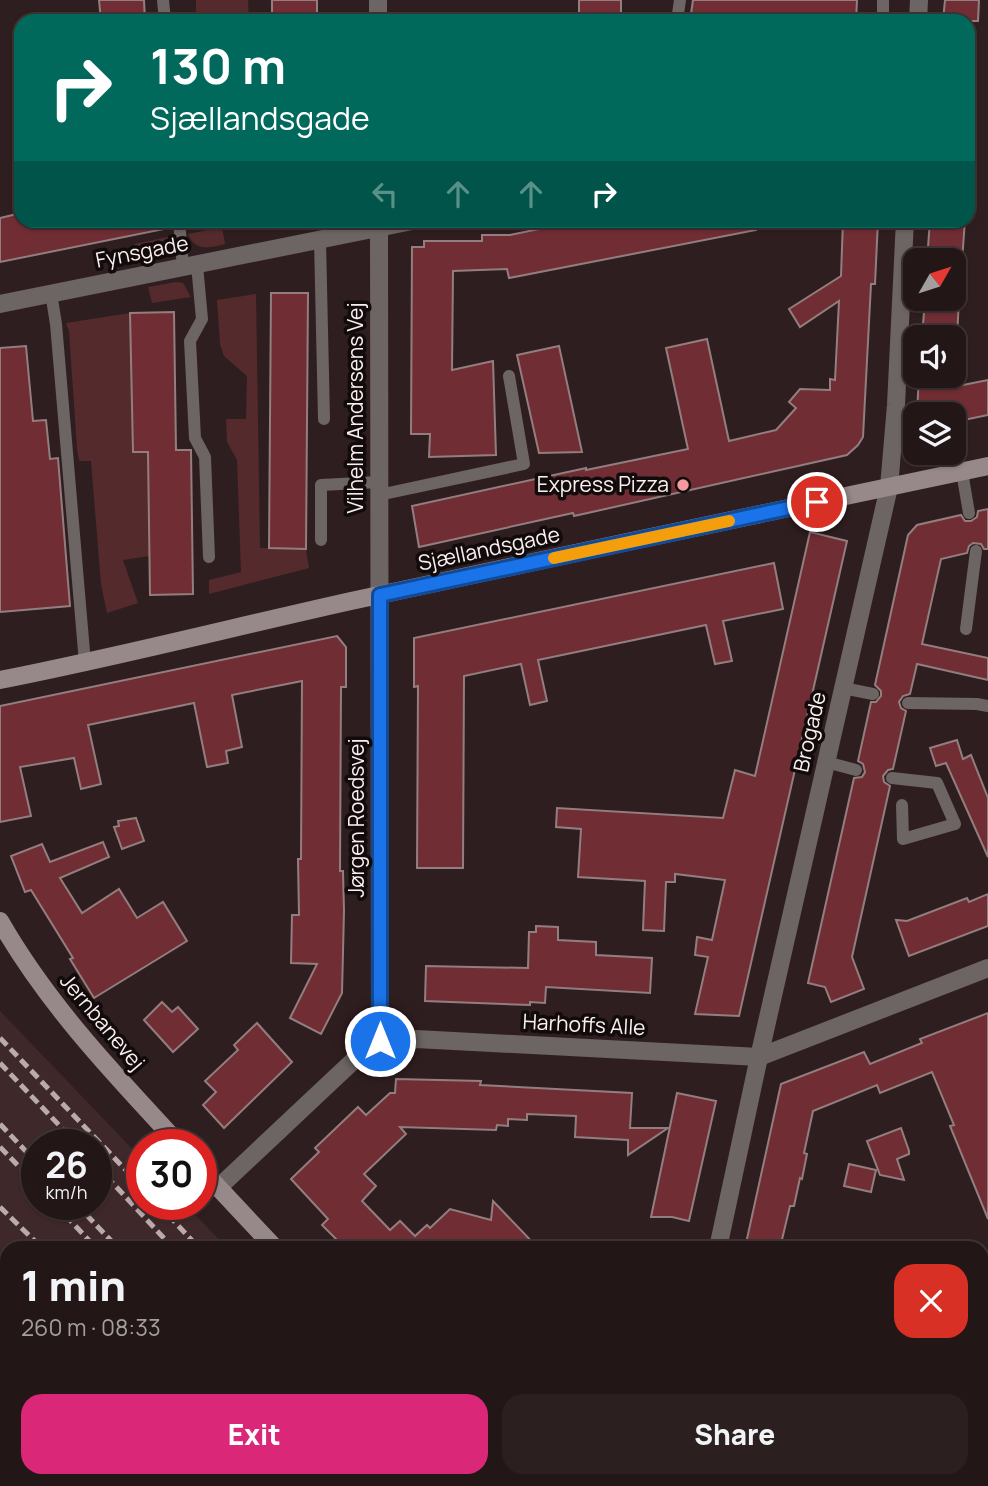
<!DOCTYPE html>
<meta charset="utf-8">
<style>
body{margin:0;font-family:Manrope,sans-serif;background:#2b1f20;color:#f1f3f6;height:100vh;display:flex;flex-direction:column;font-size:26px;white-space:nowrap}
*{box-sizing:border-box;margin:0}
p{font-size:23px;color:#a39fa1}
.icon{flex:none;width:38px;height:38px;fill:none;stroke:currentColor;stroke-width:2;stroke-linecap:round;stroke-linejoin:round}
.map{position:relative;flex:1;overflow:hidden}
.panel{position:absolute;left:0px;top:1241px;width:989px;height:247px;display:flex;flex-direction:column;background:#231617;border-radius:21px 21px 0 0;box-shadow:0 2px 5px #0004,0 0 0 2px #403536}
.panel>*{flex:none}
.top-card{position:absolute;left:14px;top:14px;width:961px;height:214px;border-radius:21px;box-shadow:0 2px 5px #0004,0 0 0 2px #403536;background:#00695c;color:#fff;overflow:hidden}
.needle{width:46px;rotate:51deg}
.controls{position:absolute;left:903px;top:248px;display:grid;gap:14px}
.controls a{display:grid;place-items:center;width:63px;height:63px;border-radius:14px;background:#231617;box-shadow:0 2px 5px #0004,0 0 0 2px #403536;font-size:35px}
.speed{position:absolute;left:21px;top:1129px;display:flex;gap:14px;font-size:35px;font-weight:700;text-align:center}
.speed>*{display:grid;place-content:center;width:91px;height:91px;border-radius:50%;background:#231617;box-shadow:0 2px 5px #0004,0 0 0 2px #403536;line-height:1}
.speed small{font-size:18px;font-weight:400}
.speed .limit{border:10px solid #d22;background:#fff;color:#111}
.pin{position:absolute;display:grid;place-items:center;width:60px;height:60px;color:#fff;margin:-30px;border:4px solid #fff;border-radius:50%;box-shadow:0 2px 7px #0007}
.me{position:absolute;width:77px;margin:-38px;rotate:0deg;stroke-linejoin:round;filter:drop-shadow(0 0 5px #0008)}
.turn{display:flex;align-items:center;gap:24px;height:147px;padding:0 21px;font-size:32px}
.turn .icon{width:91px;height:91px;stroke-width:2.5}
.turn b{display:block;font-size:49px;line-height:60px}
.lanes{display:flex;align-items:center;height:66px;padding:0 21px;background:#0003;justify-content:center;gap:35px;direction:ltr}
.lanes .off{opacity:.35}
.round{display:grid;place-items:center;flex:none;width:74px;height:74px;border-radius:21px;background:#2b1f20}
.overview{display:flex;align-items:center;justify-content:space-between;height:119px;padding:0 21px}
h1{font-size:42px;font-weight:800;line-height:52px}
.cta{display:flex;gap:14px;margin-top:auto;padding:14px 21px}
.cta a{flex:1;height:80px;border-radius:21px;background:#db2777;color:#fff;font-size:28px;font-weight:800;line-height:80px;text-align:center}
.cta a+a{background:#2b1f20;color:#f1f3f6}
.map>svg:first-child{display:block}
</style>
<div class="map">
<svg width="988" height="1486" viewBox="0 0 988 1486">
<rect width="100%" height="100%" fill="#2f1e1f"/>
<path fill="#3f2829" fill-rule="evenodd" d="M0,1011L142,1159V1204H185L227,1248H7V1480H450L456,1486H0ZM37,1144H96V1204H37Z"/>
<g fill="#542a2d">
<path d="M196,0H248L249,21H196Z"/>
<path d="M222,227L225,244C210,248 195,252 188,234Z"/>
<path d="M168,237L170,243L162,256L138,264L134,244Z"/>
<path d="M176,282L183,283L191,297L152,303L148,287Z"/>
<path d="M256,294L260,548L306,549L309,568L209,594V580L241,572L237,460L227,442L226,419H246L247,376L224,356L220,344L217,300Z"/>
<path d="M130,313L133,451L148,452L150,556L123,560L138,603L107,613L101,584L91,461H79L77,448L69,331L66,323Z"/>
<path d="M6,1423L7,1465L2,1469L0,1467V1424L2,1426Z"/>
</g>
<g fill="#712d34" stroke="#937e7f" stroke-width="2">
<path d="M99,0H144L145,21H101Z"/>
<rect x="272" y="0" width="45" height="21"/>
<rect x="579" y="0" width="42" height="21"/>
<path d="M693,0H857L856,21H690Z"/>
<path d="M945,0H979L978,21H943Z"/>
<path d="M21,213V220H163L164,229L0,262V218Z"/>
<path d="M582,220H756V230L509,278L507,269L453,271L452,370L493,361L496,455L429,457L430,434H411L412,247H424V241H482V235H510Z"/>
<path d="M843,220H878L875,284H871L863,437L858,445L847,455L574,516L573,513L419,547L412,506L586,468V470L688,449L666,348L707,339L729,441L776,430L796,408L789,402L800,389L830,390V379L835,380L839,301L800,327L789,309L841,276Z"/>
<path d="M930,220H965L962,261H927Z"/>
<path d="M271,293H308L306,549L269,548Z"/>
<path d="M925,299H959L957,338H922Z"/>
<path d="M174,312L176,450H191L193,594L150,595L148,452H133L130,313Z"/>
<path d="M26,346L33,421L46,420L50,459L58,458L70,606L0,612V348Z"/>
<path d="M559,346L582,452L539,453L517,355Z"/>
<path d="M919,376H954L953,387L988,380V415L954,422V415L917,413Z"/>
<path d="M988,509V549H984L981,544L973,543L969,546L967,553L941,559L922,644L988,658V680L917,664L910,694L903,696L899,702L901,708L906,711L893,769L888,770L883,776L884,782L890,786L852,957L864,989L831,1002L825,987L808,983L854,778L862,777L865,772L863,764L858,761L871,702H876L881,696V691L875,685L908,535L917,525L961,515L965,521H971L977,517L978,511Z"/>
<path d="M810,532L847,541L739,1016L695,1014L708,957L695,955L697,937L712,940L725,880L675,874V882H666L664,931L643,930L645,881L578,877L581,829L556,827L557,808L723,818L735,770L755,776Z"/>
<path d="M774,563L783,609L723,621L732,661L715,664L706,625L538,660L547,701L530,705L521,664L464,676L463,868H417L418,686L414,687V638Z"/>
<path d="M337,636L346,647V687H341L340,871H343L344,911L342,993L321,1034L290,1018L317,964L291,963L292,915H299L298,859H301L302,681L232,695L242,747L226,751L228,763L207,767L194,703L88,725L101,784L81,789L74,758L20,767L31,816L0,822V706Z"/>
<path d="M957,740L963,759L971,755L988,798V857L946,763L936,766L930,748Z"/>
<path d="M136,818L144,841L122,849L114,827L119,826L118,821Z"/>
<path d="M103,842L109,857L60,878L82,913L119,889L137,918L163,902L187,941L94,998L70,959L73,958L31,890L25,892L11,856L42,844L50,862Z"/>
<path d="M988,894V926L909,956L896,920L907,921L967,898L969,902Z"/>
<path d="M536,926L558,927V940L596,942V955L652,958L650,993L546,987L545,1003L530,1002V1005L425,1001L426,966L528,968L529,932H536Z"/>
<path d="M162,1002L172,1012L178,1007L198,1029L173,1052L144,1020Z"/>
<path d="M988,1013V1219L950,1126L954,1125L932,1072L880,1093L877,1085L813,1111L804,1153L807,1154L802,1179L800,1178L794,1206H790L780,1248H745L781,1084L864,1052L870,1064L922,1043L920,1039Z"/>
<path d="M257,1023L292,1062L224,1128L203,1105L216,1092L205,1081L238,1050L234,1045Z"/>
<path d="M396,1079L481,1081L480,1085L632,1093L630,1128H668L628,1155V1140L575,1137L576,1116L527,1114V1120L508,1119V1126L497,1125L496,1130L400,1127L406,1134L364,1174L376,1186L362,1201L390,1230L400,1221L415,1236L427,1225L430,1228L450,1209L491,1220L493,1201L538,1248H345L322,1225L328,1219L291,1179L319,1152L315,1148L358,1107L366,1115L390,1093H395Z"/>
<path d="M677,1093L716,1101L689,1221L672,1217H651Z"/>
<path d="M901,1128L909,1151V1154L897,1159L904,1180L880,1175L867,1141Z"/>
<path d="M849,1164L876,1170L871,1192L844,1186Z"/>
</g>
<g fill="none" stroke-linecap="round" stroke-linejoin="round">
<g stroke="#6d6464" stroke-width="12">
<path d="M163,0L165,21"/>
<path d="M677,21L680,0"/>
<path d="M883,21V0"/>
<path d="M179,220L183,268"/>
<path d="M320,240L324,419"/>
<path d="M197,265L202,319L190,341L195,438L205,457L209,557"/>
<path d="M51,293L56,324L85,663"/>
<path d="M962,472L969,513"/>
<path d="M379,495L524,464L509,376"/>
<path d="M321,540V485L379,482"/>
<path d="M966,629L976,551"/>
<path d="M843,688L873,694"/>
<path d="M908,703L977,704L988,706"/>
<path d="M826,762L856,770"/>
<path d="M892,778L937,783L955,824L903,839L902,805"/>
</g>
<g stroke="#6d6464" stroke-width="18">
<path d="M378,0V21"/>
<path d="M918,21L919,0"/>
<path d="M379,220L380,1041"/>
<path d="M0,304L417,220"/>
<path d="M218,1188L352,1062L380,1041L416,1039L759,1057L988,968"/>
<path d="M718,1248L759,1057L889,487L896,405L905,220"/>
<path d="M669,1486L670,1480"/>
</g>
<g stroke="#978989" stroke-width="18">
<path d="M0,680C118,657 234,627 351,601C563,555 776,511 988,466"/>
<path d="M0,921C48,1005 114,1074 179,1144"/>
<path d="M201,1169L275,1248"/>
<path d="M494,1480L499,1486"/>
<path d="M984,1486L988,1484"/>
</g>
<g stroke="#b9abab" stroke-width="5" stroke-dasharray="10 5" stroke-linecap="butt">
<path d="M0,1038L142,1187"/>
<path d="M0,1063L77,1144"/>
<path d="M0,1124L37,1163"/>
<path d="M0,1147L37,1185"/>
<path d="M96,1165L173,1248"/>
<path d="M55,1204L96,1248"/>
<path d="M76,1204L118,1248"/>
<path d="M158,1204L199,1248"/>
<path d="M0,1207L42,1248"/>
<path d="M291,1480L296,1486"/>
<path d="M323,1480L328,1486"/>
<path d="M345,1480L351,1486"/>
<path d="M378,1480L383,1486"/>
<path d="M411,1480L416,1486"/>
</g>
</g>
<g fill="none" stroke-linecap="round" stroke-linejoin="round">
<g stroke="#114b97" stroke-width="18">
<path id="route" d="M380,1041V595L817,502"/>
</g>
<use href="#route" stroke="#1a73e8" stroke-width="12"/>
<path stroke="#f59e0b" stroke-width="12" d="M554,558L729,521"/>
</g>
<circle fill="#f49b9f" stroke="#120b0b" stroke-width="2.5" cx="683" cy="485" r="7"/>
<g text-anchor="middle" stroke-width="7" stroke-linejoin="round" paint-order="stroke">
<g font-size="21" fill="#fbefef" stroke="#120b0b">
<text transform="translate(142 252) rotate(-11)" y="7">Fynsgade</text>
<text transform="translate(356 408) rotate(-90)" y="7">Vilhelm Andersens Vej</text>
<text transform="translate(489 549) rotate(-12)" y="7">Sjællandsgade</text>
<text transform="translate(810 732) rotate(-77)" y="7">Brogade</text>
<text transform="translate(357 818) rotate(-90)" y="7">Jørgen Roedsvej</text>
<text transform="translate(102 1022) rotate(50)" y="7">Jernbanevej</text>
<text transform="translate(584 1025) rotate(3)" y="7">Harhoffs Alle</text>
</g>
<g font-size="21" fill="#fbefef" stroke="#120b0b" text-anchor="end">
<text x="669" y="492">Express Pizza</text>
</g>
</g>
</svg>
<div class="controls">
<a><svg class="needle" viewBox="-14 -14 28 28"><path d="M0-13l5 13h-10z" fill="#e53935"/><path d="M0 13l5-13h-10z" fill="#a39fa1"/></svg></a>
<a><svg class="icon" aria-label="sound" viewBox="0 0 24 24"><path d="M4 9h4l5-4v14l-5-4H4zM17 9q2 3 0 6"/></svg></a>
<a><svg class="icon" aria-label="layers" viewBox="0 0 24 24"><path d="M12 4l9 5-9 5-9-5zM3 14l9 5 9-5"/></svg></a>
</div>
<div class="speed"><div>26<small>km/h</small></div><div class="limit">30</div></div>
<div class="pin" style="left:817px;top:502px;background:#d93025"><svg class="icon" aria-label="arrive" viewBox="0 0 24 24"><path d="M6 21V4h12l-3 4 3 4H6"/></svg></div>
<svg class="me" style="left:380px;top:1041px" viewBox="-20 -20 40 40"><circle r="17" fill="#1a73e8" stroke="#fff" stroke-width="3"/><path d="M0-11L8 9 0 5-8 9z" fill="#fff"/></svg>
<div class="top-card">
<div class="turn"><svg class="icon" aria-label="right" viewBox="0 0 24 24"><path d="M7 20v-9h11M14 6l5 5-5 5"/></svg><div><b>130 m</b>Sjællandsgade</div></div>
<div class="lanes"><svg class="icon off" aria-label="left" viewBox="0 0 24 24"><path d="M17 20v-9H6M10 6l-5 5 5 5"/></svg><svg class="icon off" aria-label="ahead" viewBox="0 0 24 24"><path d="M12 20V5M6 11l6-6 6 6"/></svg><svg class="icon off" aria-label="ahead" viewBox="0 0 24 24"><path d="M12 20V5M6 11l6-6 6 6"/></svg><svg class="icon" aria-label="right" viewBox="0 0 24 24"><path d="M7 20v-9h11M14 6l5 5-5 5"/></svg></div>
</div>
<section class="panel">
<div class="overview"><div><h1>1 min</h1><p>260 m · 08:33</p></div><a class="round" style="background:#d93025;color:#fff"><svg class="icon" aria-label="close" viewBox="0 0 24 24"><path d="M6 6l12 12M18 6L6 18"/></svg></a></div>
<div class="cta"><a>Exit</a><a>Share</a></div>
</section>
</div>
